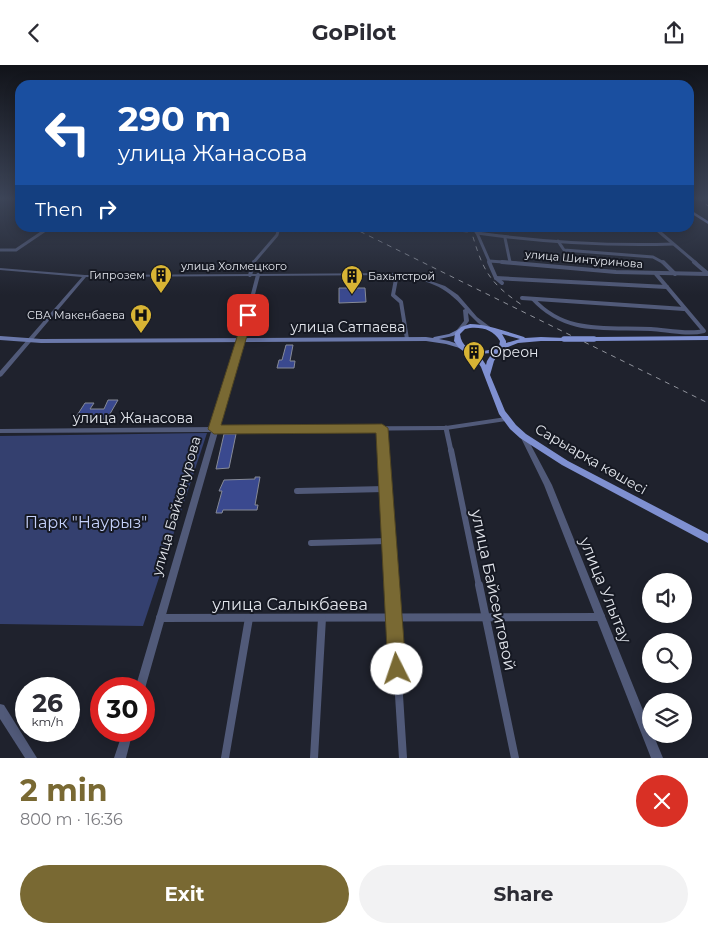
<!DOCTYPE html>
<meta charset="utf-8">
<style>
body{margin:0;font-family:Montserrat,sans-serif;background:#f2f2f3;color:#2b2b33;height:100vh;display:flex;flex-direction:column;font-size:19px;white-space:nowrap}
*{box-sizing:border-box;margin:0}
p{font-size:16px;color:#7c7c81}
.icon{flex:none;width:28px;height:28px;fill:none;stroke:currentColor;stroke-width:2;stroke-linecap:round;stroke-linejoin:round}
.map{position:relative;height:693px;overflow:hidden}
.panel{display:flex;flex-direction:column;background:#fff;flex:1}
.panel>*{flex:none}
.guide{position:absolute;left:15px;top:15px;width:679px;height:152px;border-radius:15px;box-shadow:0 2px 12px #0003;background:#1a4fa0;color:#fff;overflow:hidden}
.controls{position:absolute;left:642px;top:508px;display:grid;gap:10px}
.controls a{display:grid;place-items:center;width:50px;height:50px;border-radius:50%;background:#fff;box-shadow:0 2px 12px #0003;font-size:25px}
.speed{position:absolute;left:15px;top:612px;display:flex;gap:10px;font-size:25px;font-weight:700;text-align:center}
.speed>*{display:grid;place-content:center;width:65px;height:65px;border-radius:50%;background:#fff;box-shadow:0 2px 12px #0003;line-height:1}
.speed small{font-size:12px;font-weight:400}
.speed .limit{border:8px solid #d22;background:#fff;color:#111}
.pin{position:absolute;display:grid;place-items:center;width:42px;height:42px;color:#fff;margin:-21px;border-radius:10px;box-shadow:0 2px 8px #0006}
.me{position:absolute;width:55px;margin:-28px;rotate:356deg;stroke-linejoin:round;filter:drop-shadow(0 0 4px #0008)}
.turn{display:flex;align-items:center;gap:18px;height:105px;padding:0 20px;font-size:22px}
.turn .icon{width:65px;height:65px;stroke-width:2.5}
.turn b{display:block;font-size:35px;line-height:42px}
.then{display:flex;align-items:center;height:48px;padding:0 20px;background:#0003;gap:10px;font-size:19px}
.round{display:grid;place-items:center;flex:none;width:52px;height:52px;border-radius:26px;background:#f2f2f3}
.summary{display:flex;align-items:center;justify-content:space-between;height:85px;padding:0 20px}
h1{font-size:30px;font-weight:700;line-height:38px;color:#796933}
.button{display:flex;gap:10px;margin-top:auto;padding:10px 20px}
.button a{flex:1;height:58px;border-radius:30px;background:#796933;color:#fff;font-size:20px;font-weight:700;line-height:58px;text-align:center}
.button a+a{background:#f2f2f3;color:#2b2b33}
header{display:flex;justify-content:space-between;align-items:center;height:65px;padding:0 20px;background:#fff;font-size:22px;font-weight:700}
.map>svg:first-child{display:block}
</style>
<header><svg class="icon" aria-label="back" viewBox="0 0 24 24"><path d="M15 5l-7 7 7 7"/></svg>GoPilot<svg class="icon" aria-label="share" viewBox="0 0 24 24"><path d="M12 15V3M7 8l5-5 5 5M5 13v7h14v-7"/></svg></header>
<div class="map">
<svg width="708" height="693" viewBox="0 0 708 693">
<rect width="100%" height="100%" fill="#1f222d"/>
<path fill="#34406f" d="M207,368L143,561L0,559V371Z"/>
<g fill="#3a498f" stroke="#868a97">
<path d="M339,223H365L366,237L339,238Z"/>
<path d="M286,280H293L290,296H295L294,303H277L279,295H282Z"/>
<path d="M108,335H118L107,354H100L102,352H87L85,355H74L85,338H94L90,344H104Z"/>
<path d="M224,369H236L229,403L216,404Z"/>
<path d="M255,412H260L255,440H258L257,445H223L222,448H216L222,426H219L224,415L255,414Z"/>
</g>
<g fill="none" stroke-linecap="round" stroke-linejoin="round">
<g stroke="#515a79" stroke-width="3">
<path d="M434,162L467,166V162"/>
<path d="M472,162L477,168L490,198"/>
<path d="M553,162L584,165H657"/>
<path d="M656,164L696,198"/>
<path d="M477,168C542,177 608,181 673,179"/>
<path d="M505,173L510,197"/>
<path d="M558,176L564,185L653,192L664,198"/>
<path d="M0,185H16L50,162"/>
<path d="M489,196L516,198"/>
<path d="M253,198L277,170L279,162"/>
</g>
<g stroke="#515a79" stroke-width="4">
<path d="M489,197L496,213L502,218"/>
<path d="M502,197L616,207L708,209"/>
<path d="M663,197L675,209"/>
<path d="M694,197L708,209"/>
<path d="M397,209L393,230L401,237L407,274"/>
<path d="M250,210L254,197"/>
<path d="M496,213L667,222"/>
<path d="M522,233L684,244"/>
<path d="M533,234C566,270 606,262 651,264C667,265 688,270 704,266L656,209"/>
<path d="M241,275L258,210"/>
</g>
<g stroke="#515a79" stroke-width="5">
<path d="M382,363L383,386"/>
<path d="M446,363L451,386"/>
</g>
<g stroke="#515a79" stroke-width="6">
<path d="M383,385L392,521"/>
<path d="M451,385L479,521"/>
<path d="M297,426L385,424"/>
<path d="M311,478L388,476"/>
</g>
<g stroke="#515a79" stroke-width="8">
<path d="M392,520L403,693"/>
<path d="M479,520L515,693"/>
<path d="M160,553L601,552"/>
<path d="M225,693L249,553"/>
<path d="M314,693L322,553"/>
</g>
<g fill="#515a79" fill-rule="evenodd">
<path d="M0,203L85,210L397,208L422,213L445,221L458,230L477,252L493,264L490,266L478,258L468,248L469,256L461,267H457L456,266L464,256L463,245L465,244C445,220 426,215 397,210L86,212L2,311L0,312V306L82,212L0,205Z"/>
<path d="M241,273L244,275L219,362L446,361L506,352L509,354L506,356L446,365L218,367L144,627V624H135L211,367L0,368V364L213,362L238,275Z"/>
<path d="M521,369H525L552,420L651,665V669H653L663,693H651L544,420L520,371Z"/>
<path d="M0,639L4,640L37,693H25L0,654Z"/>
<path d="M123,666H133L126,693H114Z"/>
</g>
<path fill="#6b79ab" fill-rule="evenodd" d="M459,264L462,266L461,267L453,271L439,274L449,276L467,282L468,283L467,284H463L446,279L426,276L41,278L0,275V271L41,274L426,272L433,273L434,272L449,269Z"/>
<g fill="#7f90d1" fill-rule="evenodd">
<path d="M689,144L708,156V159L689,147Z"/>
<path d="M470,259C487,259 507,267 524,272L525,273L541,272L566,273L567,274L564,276H541L518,278L508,282L499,288L494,296L490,310L505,346L516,360L526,369L568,396L708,469V478L562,400L520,373L510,364L499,349L481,302L477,296L459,283L454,276L455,268L461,262ZM470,263C483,262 493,265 500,276L499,281C485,289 462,289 460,269L465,264ZM502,269L520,274L506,278V276ZM492,288L487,296L486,300L482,294L477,289Z"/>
<path d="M708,271V275L594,276L591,274L594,272Z"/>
</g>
<g stroke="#8f929b" stroke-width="1" stroke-dasharray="5 5" stroke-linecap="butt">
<path d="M698,133L708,141"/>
<path d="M351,162L708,338"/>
<path d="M470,162C482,202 486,216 522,240"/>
</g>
<path stroke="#7f90d1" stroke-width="5.5" d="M564,274H594"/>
</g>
<linearGradient id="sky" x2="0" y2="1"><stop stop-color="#111319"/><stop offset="0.58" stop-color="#3c4457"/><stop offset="1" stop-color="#3c4457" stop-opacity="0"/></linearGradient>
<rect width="708" height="230" fill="url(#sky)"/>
<path fill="#796933" stroke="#4f4421" d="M248,247L253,250L221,360L382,359L388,363L406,604L404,611L397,613L391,611L388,604L376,368L214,369L208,364L244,250Z"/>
<defs>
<g id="building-pin" transform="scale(1.125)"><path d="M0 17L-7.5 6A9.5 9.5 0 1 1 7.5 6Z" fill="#d8b434" stroke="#161923"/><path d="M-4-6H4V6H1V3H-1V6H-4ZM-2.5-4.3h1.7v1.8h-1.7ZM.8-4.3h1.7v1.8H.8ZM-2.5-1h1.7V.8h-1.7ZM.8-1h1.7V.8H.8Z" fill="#111"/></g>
<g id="hospital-pin" transform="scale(1.125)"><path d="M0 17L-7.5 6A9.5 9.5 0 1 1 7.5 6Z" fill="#d8b434" stroke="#161923"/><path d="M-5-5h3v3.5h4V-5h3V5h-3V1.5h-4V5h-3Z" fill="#111"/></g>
</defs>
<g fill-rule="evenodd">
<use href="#building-pin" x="161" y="210"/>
<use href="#building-pin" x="352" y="211"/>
<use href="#hospital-pin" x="141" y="250"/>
<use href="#building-pin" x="474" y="287"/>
</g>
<g text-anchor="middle" stroke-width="4" stroke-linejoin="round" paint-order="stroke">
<g font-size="11" fill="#e2e5ec" stroke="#161923">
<text transform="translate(584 194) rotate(5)" y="4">улица Шинтуринова</text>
<text x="234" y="205">улица Холмецкого</text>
</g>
<g font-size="11" fill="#e2e5ec" stroke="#161923" text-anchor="end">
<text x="145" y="214">Гипрозем</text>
<text x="368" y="215" text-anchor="start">Бахытстрой</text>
<text x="125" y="254">СВА Макенбаева</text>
</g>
<g font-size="14" fill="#e2e5ec" stroke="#161923">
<text x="348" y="267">улица Сатпаева</text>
<text x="133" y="358">улица Жанасова</text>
<text transform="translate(591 394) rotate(30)" y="5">Сарыарқа көшесі</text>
<text transform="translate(176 441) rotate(-74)" y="5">улица Байконурова</text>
</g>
<g font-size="14" fill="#e2e5ec" stroke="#161923" text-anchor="start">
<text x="490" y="292">Ореон</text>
</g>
<g font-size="16" fill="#c5d1fa" stroke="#161923">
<text x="86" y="463">Парк "Наурыз"</text>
</g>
<g font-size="16" fill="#e2e5ec" stroke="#161923">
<text transform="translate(494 525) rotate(78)" y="6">улица Байсеитовой</text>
<text transform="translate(606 525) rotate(68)" y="6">улица Улытау</text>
<text x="290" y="545">улица Салыкбаева</text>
</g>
</g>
</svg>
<div class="controls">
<a><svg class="icon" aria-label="sound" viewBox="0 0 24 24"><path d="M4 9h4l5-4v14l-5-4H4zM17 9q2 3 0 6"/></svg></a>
<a><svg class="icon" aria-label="search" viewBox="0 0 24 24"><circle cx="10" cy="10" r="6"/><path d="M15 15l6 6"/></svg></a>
<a><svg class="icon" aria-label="layers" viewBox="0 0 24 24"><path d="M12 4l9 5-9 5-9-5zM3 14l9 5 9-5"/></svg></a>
</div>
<div class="speed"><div>26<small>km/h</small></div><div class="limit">30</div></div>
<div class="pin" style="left:248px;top:250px;background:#d93025"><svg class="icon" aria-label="arrive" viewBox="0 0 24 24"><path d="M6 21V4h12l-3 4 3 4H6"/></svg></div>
<svg class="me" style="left:397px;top:604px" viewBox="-20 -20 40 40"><circle r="19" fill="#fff"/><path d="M0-13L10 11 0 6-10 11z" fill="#796933"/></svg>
<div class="guide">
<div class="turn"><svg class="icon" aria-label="left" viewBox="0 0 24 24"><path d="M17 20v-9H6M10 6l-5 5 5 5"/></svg><div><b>290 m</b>улица Жанасова</div></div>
<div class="then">Then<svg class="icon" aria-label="right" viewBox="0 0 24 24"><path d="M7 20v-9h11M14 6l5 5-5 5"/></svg></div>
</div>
</div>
<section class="panel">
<div class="summary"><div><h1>2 min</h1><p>800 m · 16:36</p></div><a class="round" style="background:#d93025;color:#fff"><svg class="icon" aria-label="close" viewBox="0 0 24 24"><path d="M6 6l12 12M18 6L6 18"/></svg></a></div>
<div class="button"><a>Exit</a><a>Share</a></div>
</section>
